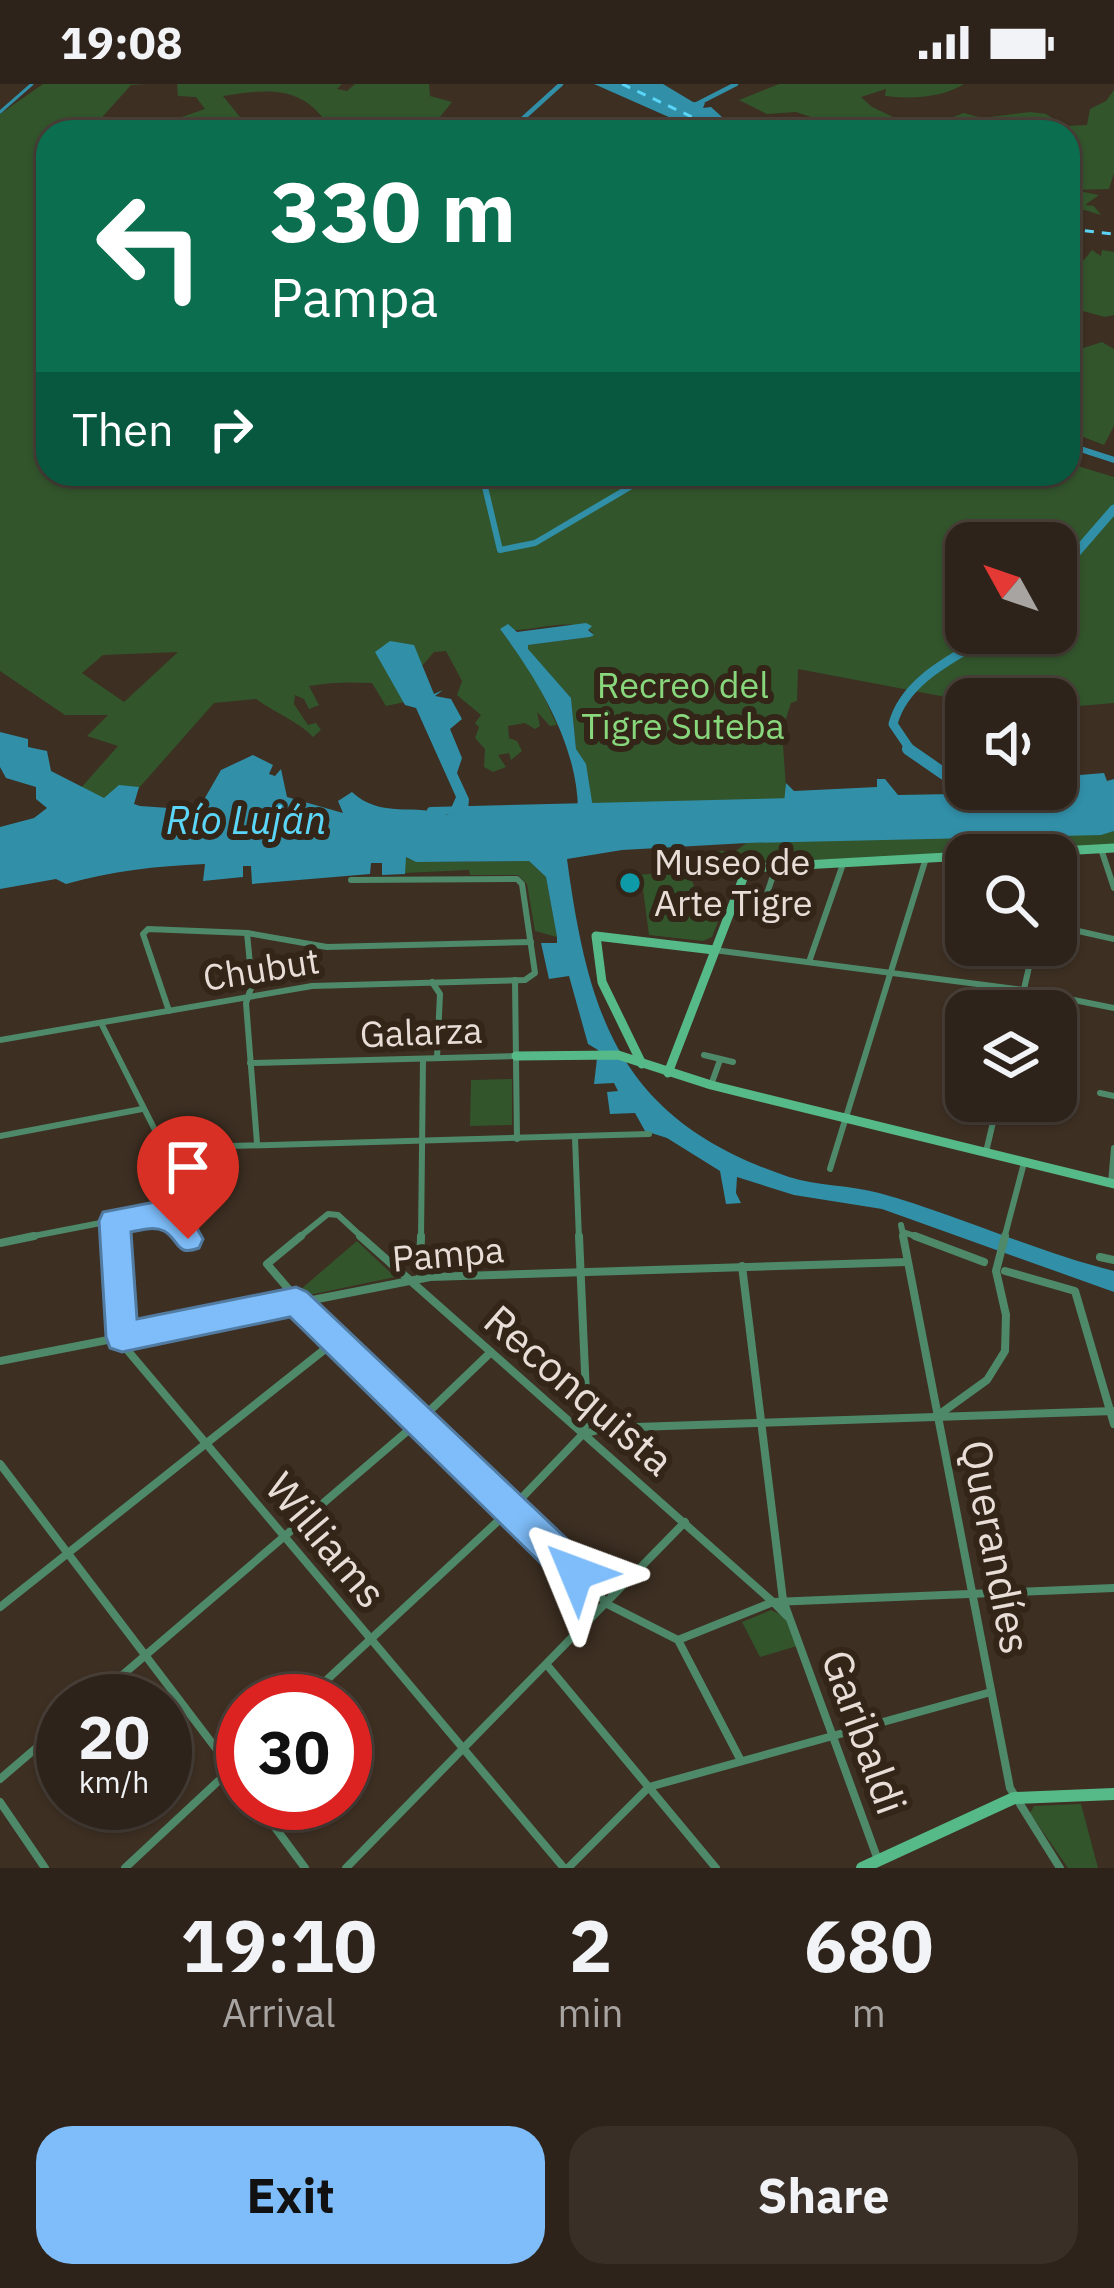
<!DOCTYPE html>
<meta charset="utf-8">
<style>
body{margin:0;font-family:"IBM Plex Sans",sans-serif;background:#3a2f27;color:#f1f3f6;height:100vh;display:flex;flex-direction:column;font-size:45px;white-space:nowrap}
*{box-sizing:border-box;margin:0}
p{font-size:39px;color:#a7a4a2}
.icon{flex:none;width:66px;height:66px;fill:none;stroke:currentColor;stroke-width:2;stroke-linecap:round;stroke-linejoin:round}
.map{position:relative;height:1784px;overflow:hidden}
.drawer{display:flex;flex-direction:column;background:#2e231a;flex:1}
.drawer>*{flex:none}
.top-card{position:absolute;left:36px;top:36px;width:1044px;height:366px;border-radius:36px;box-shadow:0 3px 9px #0004,0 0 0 3px #494039;background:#0b6e4f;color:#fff;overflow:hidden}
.needle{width:78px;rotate:310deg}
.tools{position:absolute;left:945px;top:438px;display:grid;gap:24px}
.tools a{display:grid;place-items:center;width:132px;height:132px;border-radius:24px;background:#2e231a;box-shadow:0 3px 9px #0004,0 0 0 3px #494039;font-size:60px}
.speed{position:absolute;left:36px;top:1590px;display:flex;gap:24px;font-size:60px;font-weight:700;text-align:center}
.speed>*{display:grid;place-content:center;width:156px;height:156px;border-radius:50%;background:#2e231a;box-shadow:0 3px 9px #0004,0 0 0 3px #494039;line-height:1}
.speed small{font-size:30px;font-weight:400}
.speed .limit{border:18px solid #d22;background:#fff;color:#111}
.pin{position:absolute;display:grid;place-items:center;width:102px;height:102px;color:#fff;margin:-123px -51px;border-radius:50% 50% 50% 0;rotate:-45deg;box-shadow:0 0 12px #0007}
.pin .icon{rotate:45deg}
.me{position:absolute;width:132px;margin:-66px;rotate:314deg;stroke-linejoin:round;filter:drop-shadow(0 0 9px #0008)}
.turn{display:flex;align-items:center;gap:42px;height:252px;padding:0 36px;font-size:54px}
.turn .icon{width:156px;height:156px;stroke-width:2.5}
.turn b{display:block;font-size:84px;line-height:102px}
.then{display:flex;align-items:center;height:114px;padding:0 36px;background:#0003;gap:24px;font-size:45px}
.eta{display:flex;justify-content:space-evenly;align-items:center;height:204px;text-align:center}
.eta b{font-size:72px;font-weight:800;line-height:84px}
.cta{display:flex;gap:24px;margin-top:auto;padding:24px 36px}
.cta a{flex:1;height:138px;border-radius:36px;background:#7ebdf9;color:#111;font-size:48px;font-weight:800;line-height:138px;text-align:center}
.cta a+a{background:#3a2f27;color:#f1f3f6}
.status{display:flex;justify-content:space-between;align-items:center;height:84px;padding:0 60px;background:#2e231a;direction:ltr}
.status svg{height:33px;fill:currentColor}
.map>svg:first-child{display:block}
</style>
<div class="status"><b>19:08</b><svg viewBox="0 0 49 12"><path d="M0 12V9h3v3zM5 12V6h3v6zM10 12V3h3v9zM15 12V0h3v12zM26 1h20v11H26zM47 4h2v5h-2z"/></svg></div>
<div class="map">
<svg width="1114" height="1784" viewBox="0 0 1114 1784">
<rect width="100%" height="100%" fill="#3d2f22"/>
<g fill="#32552c" fill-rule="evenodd">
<path d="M43,0H148L131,1L89,48H48V390H1068V379L1114,393V619L1056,624V615L946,613L798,585L797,617L791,619L782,647L787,718L592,724L576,665L571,614L528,566V561L590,553L593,549C573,529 529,551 500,545L534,591L557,641L550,642L537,628L540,642L535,645L525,639L508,642L509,654L517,657L522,667L511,676L509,669L498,671L506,683L493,688L484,683L485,665L475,654L479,643L475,639L481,631L457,611L462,597L446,567L434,568L421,583L416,570L376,568L405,618L386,622L372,599C351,598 331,598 309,602L319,621L309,625L304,615L295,611L294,620L308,641L316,639L321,646L313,653C298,637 275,629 256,615L214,619L138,705L117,706L105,715L80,705L118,662L87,652L108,631H65L0,587V30ZM966,459H1056V549H966ZM178,568L124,618L82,589L103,571Z"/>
<path d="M177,0H342L337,5L347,7L355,0H429L430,12L452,18L435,39L453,41L450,48H313L324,35C297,0 263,6 223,12L252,48H191L170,37L205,25L196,13L178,12Z"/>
<path d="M779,0H964C942,14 910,15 885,12L886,5L861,13L872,23L925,48H789L814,34L796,28L767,30L739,16Z"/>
<path d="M1114,6V89L1109,105L1074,106L1099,111L1085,121L1094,122L1101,131L1068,121V48H931L942,37L964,29L982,34L1030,28L1046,30L1065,42L1087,41L1090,25L1106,17Z"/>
<path d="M1068,164H1078L1083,177L1092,166L1101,172L1102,166L1114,168V231L1105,233L1068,223Z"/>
<path d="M1102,258L1114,265V342L1104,361L1068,347V262L1083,264Z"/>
<path d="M1114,747V761L1088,765L753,778C738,782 731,785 715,778L713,767H736L746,759Z"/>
<path d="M405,773L417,778L529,777L546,793L557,853L535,847L527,800L518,791H470L469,786L405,789Z"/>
<path d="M689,788L700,819L726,817L712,853L703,857L649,851L642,798L632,797V791Z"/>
<path d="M512,995V1041L470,1042L471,996Z"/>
<path d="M357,1157L395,1193L295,1214L293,1212Z"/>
<path d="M771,1526L787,1534L797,1562L760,1573L742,1538Z"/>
<path d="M1081,1720L1098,1784H1068L1030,1729L1034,1722Z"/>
</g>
<g fill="#318fa8">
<path d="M594,0H663L693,18L705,19L703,24L711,23L722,33L755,42L758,48H690L671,34Z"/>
<path d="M586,539L592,542L588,546L594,551L590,553L528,561V565L571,614L576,665L586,680L593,724L784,719L786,699L794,707L877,703V695H885L898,711L954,710L953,700L942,691L961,696L964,689L966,705H1056V693L1104,689L1107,697L1114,695V747L1101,751L747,759L622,766L567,775C589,937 622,1037 789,1093C818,1102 850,1101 879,1109C958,1131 1034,1167 1114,1187V1208L882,1125L794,1111L737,1093L736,1109L741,1119L726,1120L720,1087L667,1054L645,1047L635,1029L610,1030L607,1008L618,1007L614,999L594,1000L598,966L588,960L569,892L549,895L541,859H557V853L546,793L529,777L416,778L406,773L405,790L382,791V779H371L370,790L252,800L251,782H243V793L203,797L205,780C155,782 112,787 66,800L56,795L0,805V743L34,734L47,724L36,715V703L6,694L0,683V648L28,655V663L47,667L51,687L104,714L119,701L139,703L134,720L140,722L198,726L221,686L253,671L273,681L269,690L275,692L281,685L287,713L343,729L338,717L352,708C380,735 416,719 448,731L456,713L416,624L405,621L375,568L390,557L414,561L434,610L443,606L435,612L451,615L462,635L450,645L462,674L457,689L469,715L468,726L578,725C577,660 538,596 500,545L508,540L517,548Z"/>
</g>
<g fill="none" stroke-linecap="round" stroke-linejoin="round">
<path stroke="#318fa8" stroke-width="3" d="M0,28L32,0"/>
<g stroke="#318fa8" stroke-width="4.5">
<path d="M691,23L736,0"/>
<path d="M508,48L561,0"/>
</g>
<g stroke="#318fa8" stroke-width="6">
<path d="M1068,361L1114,376"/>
<path d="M495,390L485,403L500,466L535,459L652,390"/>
</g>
<path stroke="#318fa8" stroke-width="8" d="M431,727L794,718"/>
<g stroke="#318fa8" stroke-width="9">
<path d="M1056,492L1114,425"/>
<path d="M912,668L893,640C905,594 958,572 995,549"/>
</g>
<path stroke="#318fa8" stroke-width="12" d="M908,665L966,705"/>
<g stroke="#5cd6f8" stroke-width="3" stroke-dasharray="9 8" stroke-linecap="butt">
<path d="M622,0L724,48"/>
<path d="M1068,145L1114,150"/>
</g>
<g stroke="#4e896a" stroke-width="6">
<path d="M1101,765L1114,804"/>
<path d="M763,821L777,780"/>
<path d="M1056,842L1114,855"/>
<path d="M247,849L252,901L246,919L257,1059"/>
<path d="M714,866L1024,906L1114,924"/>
<path d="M810,875L843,780"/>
<path d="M515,896L517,1055"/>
<path d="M432,898L440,910L437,974"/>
<path d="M169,927L143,850L148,845L247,849L327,863L531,858"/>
<path d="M1019,927L1034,861"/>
<path d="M101,939L164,1064L649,1050"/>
<path d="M0,956L312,902L525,896L535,889L522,800L517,795L351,796"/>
<path d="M704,971L733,978"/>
<path d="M250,979L516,972"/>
<path d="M711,1001L720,976"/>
<path d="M1100,1009L1114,1012"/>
<path d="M0,1052L142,1025"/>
<path d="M575,1054L579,1155"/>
<path d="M986,1068L998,1017"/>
<path d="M830,1085L926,774"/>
<path d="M1111,1099L1114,1064"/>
<path d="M114,1137L115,1155"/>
<path d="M901,1141L904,1155"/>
<path d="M903,1148L923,1155"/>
<path d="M18,1155L147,1130L171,1134L188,1155"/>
<path d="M297,1155L328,1130L338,1131L364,1155"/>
<path d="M421,1155L423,975"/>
<path d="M1004,1155L1024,1079"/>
</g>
<g stroke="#4e896a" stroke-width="8">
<path d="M115,1152L123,1261L564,1784"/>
<path d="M301,1152L267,1180L334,1258L609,1521L678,1556L773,1518"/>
<path d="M360,1152L773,1518"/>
<path d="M579,1152L587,1333L583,1349"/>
<path d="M903,1152L1010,1704L1060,1784"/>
<path d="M915,1152L984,1178"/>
<path d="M0,1159L34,1152"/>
<path d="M1100,1173L1114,1176"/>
<path d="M742,1182L783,1516L878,1776"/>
<path d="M1005,1187L1075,1207L1114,1340"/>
<path d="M420,1193L421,1152"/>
<path d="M0,1277L430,1193L907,1178"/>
<path d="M937,1332L987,1296L1005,1267L1006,1231L996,1187L1005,1152"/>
<path d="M0,1380L243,1700"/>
<path d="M773,1518L788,1533"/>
<path d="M773,1518L1114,1504"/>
<path d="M0,1523L334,1258"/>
<path d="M678,1556L740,1675"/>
<path d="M547,1581L716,1784"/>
<path d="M92,1617L418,1338L491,1268"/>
<path d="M304,1617L511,1425L583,1350L606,1344L1114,1327"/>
<path d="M0,1695L63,1641"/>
<path d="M0,1718L45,1784"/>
<path d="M257,1719L305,1784"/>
<path d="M125,1784L243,1674"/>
<path d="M346,1784L685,1438"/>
<path d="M568,1784L649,1703L991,1608"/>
</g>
<g stroke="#56ba88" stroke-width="9">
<path d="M991,771L1114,764"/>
<path d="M516,972L618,971L711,1001L1114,1100"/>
<path d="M642,980L602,898L596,852L714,866"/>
<path d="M668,989L747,784L966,772"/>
</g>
<path stroke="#56ba88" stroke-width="12" d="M862,1784L1014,1714L1114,1710"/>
</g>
<path fill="#7ebdf9" stroke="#527ba2" stroke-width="3" d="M160,1117L189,1130L203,1155L199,1164C175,1173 180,1156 164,1147C154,1142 141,1146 131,1148L137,1235L296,1203L307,1208L589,1476L594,1489L589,1502L576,1507L564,1502L290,1233L122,1268L110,1264L106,1253L99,1137L103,1128Z"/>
<circle fill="#0f9aa8" stroke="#332518" stroke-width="4.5" cx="630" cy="799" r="12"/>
<g text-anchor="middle" stroke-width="12" stroke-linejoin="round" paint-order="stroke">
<g font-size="36" fill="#88d77c" stroke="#332518">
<text x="683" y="614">Recreo del<tspan x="683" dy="41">Tigre Suteba</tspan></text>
</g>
<g font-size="36" fill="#e8ded7" stroke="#332518" text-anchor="start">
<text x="654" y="791">Museo de<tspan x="654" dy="41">Arte Tigre</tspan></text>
</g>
<g font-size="36" fill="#e8ded7" stroke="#332518">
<text transform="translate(261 885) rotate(-9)" y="13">Chubut</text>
<text transform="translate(421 948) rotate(-2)" y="13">Galarza</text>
<text transform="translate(448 1170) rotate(-5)" y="13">Pampa</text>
</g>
<g font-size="39" font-style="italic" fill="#5cd6f8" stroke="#332518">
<text x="246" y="750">Río Luján</text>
</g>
<g font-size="42" fill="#e8ded7" stroke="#332518">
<text transform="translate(579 1306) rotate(41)" y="15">Reconquista</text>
<text transform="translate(326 1456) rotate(50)" y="15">Williams</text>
<text transform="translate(996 1463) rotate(79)" y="15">Querandíes</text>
<text transform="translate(864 1648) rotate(70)" y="15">Garibaldi</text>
</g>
</g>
</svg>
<div class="tools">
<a><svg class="needle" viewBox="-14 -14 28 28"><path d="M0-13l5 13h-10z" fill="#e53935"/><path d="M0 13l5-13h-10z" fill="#a7a4a2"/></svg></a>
<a><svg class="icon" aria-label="sound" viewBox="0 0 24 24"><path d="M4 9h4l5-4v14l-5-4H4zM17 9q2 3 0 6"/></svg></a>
<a><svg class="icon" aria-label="search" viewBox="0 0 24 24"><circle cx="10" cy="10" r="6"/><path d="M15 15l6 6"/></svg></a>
<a><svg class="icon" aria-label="layers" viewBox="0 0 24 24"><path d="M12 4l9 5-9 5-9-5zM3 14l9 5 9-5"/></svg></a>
</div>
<div class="speed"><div>20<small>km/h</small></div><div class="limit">30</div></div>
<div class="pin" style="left:188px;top:1155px;background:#d93025"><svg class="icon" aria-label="arrive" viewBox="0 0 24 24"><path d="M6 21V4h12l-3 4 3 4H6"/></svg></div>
<svg class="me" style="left:576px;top:1489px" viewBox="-20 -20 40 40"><path d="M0-17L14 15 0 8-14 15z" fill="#7ebdf9" stroke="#fff" stroke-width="4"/></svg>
<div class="top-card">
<div class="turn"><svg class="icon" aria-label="left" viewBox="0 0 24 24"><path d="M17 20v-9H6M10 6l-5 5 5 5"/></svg><div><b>330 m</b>Pampa</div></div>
<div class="then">Then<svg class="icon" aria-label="right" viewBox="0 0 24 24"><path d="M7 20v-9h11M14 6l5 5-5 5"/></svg></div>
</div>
</div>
<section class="drawer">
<div class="eta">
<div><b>19:10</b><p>Arrival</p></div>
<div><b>2</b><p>min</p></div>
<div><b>680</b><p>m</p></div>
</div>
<div class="cta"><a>Exit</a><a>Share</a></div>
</section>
